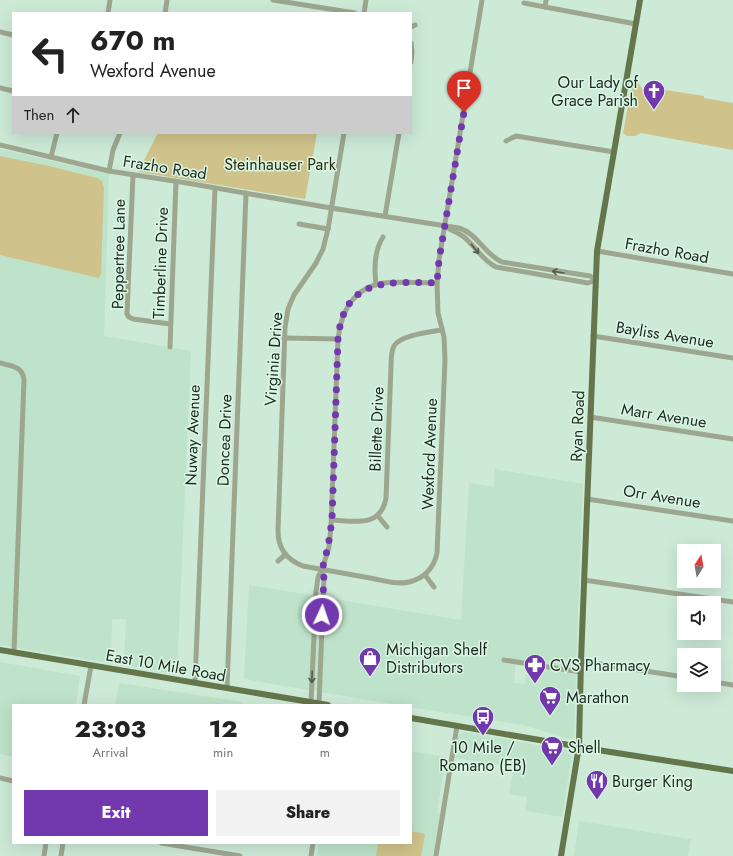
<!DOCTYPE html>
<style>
body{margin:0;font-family:Jost,sans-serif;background:#f2f2f2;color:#222;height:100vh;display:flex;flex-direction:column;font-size:15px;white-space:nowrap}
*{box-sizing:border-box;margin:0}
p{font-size:13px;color:#767676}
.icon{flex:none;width:22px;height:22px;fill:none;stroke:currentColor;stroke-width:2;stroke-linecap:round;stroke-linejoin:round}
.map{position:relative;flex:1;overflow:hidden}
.sheet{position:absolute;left:12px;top:704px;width:400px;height:140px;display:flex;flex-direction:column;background:#fff;border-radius:0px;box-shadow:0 4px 16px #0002}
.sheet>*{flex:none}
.guide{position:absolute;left:12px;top:12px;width:400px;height:122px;border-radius:0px;box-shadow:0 4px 16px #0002;background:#fff;color:#222;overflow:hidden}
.needle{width:26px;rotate:11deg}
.tools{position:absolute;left:677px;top:544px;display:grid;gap:8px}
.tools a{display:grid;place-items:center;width:44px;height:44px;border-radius:0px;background:#fff;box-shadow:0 4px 16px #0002;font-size:20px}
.pin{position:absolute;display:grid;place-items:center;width:34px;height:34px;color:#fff;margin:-41px -17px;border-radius:50% 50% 50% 0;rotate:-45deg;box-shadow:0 0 4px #0007}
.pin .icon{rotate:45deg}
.me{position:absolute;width:44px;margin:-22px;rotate:3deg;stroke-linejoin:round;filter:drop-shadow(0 0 3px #0008)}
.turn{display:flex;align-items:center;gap:14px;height:84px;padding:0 12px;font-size:18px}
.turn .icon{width:52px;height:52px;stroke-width:2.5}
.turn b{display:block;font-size:28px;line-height:34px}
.then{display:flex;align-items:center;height:38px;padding:0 12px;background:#0003;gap:8px;font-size:15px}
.eta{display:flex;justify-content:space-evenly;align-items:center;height:68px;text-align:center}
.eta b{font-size:24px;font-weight:800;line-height:28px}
.cta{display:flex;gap:8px;margin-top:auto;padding:8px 12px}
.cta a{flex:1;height:46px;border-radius:0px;background:#7238ae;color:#fff;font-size:16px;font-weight:800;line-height:46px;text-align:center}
.cta a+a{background:#f2f2f2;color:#222}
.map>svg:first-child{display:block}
</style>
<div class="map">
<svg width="733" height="856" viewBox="0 0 733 856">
<rect width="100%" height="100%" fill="#cdead7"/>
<g fill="#bee2ca">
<path d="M0,149L109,174L104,336L191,351L177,674L124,665L126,619H112L111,663L0,645Z"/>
<path d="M495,469L583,484L576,665L570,667L516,659L514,683L525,684L526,665L572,673L576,675L574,737L573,738L570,739L523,725L411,707V705H398L244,679L249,585L461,620L469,483L494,487Z"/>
<path d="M0,662L80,676L76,705H13V757L0,754Z"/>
<path d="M119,683L243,702L242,705H115Z"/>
<path d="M463,732L571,751L572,754L562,817L525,811L527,797L509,794L514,767L455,758L458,736Z"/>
<path d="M411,751L446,757L437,813L440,814L434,856H317L319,843H411Z"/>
<path d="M579,821L691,839L688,856H574Z"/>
</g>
<g fill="#cfc38b">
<path d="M634,79H636L646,95L663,92L666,90L704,96V98L733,103V150L641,133L635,136H627L623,133L630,94L632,89V80Z"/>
<path d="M158,133H317L305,199L139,172L140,168Z"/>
<path d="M0,156L49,166L97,178L102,181L104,188L101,274L99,278L0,255Z"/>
<path d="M411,831L425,834L421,856H376L378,843H411Z"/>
</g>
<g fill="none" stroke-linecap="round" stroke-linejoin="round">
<g stroke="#9da790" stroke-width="5">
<path d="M273,0L355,13"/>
<path d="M546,0L545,7L636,24"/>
<path d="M524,3L545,7"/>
<path d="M108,13L110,0"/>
<path d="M165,13L167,0"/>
<path d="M364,13L366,0"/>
<path d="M411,27L415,25"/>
<path d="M0,32L13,35"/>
<path d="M411,43L412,52L411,62"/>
<path d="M0,88L13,91"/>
<path d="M344,133L328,229L323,249L316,263L294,295L288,309L285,328L278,531C278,549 287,560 303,566C326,570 348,574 370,578C382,580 397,585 409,582C425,578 434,567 437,553L445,360L444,337L438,313L437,283L439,260L482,0"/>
<path d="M506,141L516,136L614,152"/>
<path d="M0,145L109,171L187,183L331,208L459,228C478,234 484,254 502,262L590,276L596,280"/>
<path d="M51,157L57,133"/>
<path d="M109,171L113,150L120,133"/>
<path d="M133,175L127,314L129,317L133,319L170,324"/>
<path d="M385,216L399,133"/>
<path d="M299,224L328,229"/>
<path d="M445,226C451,231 458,232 464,237C476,247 482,260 496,267L588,283L596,280"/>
<path d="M597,251L733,274"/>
<path d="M376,285C374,269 374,251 383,237"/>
<path d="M593,336L733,358"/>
<path d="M284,338L338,339"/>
<path d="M170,347L176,181"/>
<path d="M0,363C11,366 22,366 24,379L14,652"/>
<path d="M590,417L733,439"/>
<path d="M587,499L733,521"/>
<path d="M378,516L387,527"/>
<path d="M332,520C354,521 381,528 386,498L391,366C391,359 391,352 394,346C400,335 430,332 442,330"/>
<path d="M278,561L285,555"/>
<path d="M425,575L434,587"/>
<path d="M584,580L733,602"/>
<path d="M504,660L581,672"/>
<path d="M581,661L684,677"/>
<path d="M714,682L733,685"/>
<path d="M195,683L215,188"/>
<path d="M227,688L246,193"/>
<path d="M311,702L316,592L318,577L322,570"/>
<path d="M319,703L324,578L322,570L329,547L331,526L338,339C341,312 353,288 383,283C400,281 419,283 437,283"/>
<path d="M84,705L91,666"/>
<path d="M0,778L13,781"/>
<path d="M161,843L240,856"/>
<path d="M44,856L46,843"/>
<path d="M61,856L63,843"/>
<path d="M311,856L313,843"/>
<path d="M436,856L457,726"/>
</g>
<g stroke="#64764b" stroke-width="6">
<path d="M0,650L328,705"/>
<path d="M411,718L604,751L733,771"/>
<path d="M561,856L579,746L581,661L597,251L640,0"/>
</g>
</g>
<defs><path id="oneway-shaft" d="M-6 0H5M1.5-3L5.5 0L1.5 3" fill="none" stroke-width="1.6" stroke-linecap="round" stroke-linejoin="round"/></defs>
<g stroke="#515b4d">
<use href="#oneway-shaft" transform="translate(475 249) rotate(52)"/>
<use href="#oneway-shaft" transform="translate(558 272) rotate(-171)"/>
<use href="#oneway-shaft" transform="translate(312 677) rotate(92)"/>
</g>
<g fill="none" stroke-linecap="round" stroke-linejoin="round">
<path stroke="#7238ae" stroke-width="7" stroke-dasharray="0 12.6" d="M322,615L324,578L322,570L328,547L332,520L338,339C344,277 388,282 437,283L439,260L464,112"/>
</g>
<defs>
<g id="church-pin" transform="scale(1.15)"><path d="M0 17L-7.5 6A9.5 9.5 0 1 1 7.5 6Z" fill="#7238ae" stroke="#daf7e4"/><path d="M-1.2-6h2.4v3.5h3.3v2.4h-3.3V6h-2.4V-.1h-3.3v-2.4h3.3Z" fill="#fff"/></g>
<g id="shop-pin" transform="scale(1.15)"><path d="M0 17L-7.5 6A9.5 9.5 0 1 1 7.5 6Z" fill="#7238ae" stroke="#daf7e4"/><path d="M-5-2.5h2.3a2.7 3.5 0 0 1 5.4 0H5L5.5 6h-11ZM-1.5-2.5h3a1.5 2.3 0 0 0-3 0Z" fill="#fff"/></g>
<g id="pharmacy-pin" transform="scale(1.15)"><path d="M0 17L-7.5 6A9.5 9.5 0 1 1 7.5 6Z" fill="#7238ae" stroke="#daf7e4"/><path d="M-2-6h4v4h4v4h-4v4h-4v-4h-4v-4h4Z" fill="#fff"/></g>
<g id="supermarket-pin" transform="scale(1.15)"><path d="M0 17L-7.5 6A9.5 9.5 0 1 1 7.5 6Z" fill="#7238ae" stroke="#daf7e4"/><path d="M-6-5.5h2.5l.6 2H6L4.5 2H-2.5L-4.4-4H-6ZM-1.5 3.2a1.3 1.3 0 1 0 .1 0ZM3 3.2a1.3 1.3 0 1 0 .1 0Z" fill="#fff"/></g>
<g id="bus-pin" transform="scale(1.15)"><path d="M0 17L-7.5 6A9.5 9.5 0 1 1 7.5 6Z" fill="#7238ae" stroke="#daf7e4"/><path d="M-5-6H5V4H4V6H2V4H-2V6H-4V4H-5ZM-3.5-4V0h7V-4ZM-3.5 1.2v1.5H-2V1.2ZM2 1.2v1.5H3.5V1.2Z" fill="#fff"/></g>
<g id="restaurant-pin" transform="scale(1.15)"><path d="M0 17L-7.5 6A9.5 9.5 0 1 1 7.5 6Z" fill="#7238ae" stroke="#daf7e4"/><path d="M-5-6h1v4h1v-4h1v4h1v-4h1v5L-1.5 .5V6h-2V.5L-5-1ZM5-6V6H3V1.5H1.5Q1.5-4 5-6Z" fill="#fff"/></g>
</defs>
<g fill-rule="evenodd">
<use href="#church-pin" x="654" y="91"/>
<use href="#shop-pin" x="370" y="658"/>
<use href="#pharmacy-pin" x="535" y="665"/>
<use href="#supermarket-pin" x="550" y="697"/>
<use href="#bus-pin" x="483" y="717"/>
<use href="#supermarket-pin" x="552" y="747"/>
<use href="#restaurant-pin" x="597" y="781"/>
</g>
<g text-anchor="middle" stroke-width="3" stroke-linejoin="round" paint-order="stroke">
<g font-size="16" fill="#1e2821" stroke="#daf7e4" text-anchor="start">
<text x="638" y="88" text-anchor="end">Our Lady of<tspan x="638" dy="18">Grace Parish</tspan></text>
<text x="386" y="655">Michigan Shelf<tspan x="386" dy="18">Distributors</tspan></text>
<text x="550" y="671">CVS Pharmacy</text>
<text x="566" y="703">Marathon</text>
<text x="483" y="753" text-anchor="middle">10 Mile /<tspan x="483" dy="18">Romano (EB)</tspan></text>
<text x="568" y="753">Shell</text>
<text x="612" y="787">Burger King</text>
</g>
<g font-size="16" fill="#302b0f" stroke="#daf7e4">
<text x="280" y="170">Steinhauser Park</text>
</g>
<g font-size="16" fill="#1e2821" stroke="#daf7e4">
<text transform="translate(165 167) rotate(9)" y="6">Frazho Road</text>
<text transform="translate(667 250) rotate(10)" y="6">Frazho Road</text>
<text transform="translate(118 254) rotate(-89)" y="6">Peppertree Lane</text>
<text transform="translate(160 263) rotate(-88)" y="6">Timberline Drive</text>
<text transform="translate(665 334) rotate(9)" y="6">Bayliss Avenue</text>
<text transform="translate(273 359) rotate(-86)" y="6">Virginia Drive</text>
<text transform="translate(664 415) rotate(9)" y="6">Marr Avenue</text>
<text transform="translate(577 426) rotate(-88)" y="6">Ryan Road</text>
<text transform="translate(376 429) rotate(-88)" y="6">Billette Drive</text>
<text transform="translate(192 435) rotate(-88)" y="6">Nuway Avenue</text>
<text transform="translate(224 440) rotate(-88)" y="6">Doncea Drive</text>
<text transform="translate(429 454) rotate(-88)" y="6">Wexford Avenue</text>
<text transform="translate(662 496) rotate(9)" y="6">Orr Avenue</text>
<text transform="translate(166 665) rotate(10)" y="6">East 10 Mile Road</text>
</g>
</g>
</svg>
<div class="tools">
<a><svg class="needle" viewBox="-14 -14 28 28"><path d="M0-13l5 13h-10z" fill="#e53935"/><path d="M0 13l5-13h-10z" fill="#767676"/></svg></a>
<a><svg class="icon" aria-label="sound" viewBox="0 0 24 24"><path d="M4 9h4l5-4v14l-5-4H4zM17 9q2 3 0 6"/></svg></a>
<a><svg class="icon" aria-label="layers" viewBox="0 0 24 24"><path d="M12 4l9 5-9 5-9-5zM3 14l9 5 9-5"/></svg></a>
</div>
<div class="pin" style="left:464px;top:112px;background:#d93025"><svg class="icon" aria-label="arrive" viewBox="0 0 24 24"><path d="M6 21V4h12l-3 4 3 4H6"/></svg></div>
<svg class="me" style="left:322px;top:615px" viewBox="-20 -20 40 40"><circle r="17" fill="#7238ae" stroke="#fff" stroke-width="3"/><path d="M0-11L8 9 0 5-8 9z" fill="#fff"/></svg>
<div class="guide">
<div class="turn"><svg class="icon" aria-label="left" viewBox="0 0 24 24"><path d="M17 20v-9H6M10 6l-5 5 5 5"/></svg><div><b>670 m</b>Wexford Avenue</div></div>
<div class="then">Then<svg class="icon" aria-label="ahead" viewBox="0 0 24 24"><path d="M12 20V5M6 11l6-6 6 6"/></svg></div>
</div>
<section class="sheet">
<div class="eta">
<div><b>23:03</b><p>Arrival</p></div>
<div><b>12</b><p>min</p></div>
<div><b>950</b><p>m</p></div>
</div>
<div class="cta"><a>Exit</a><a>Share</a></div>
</section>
</div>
